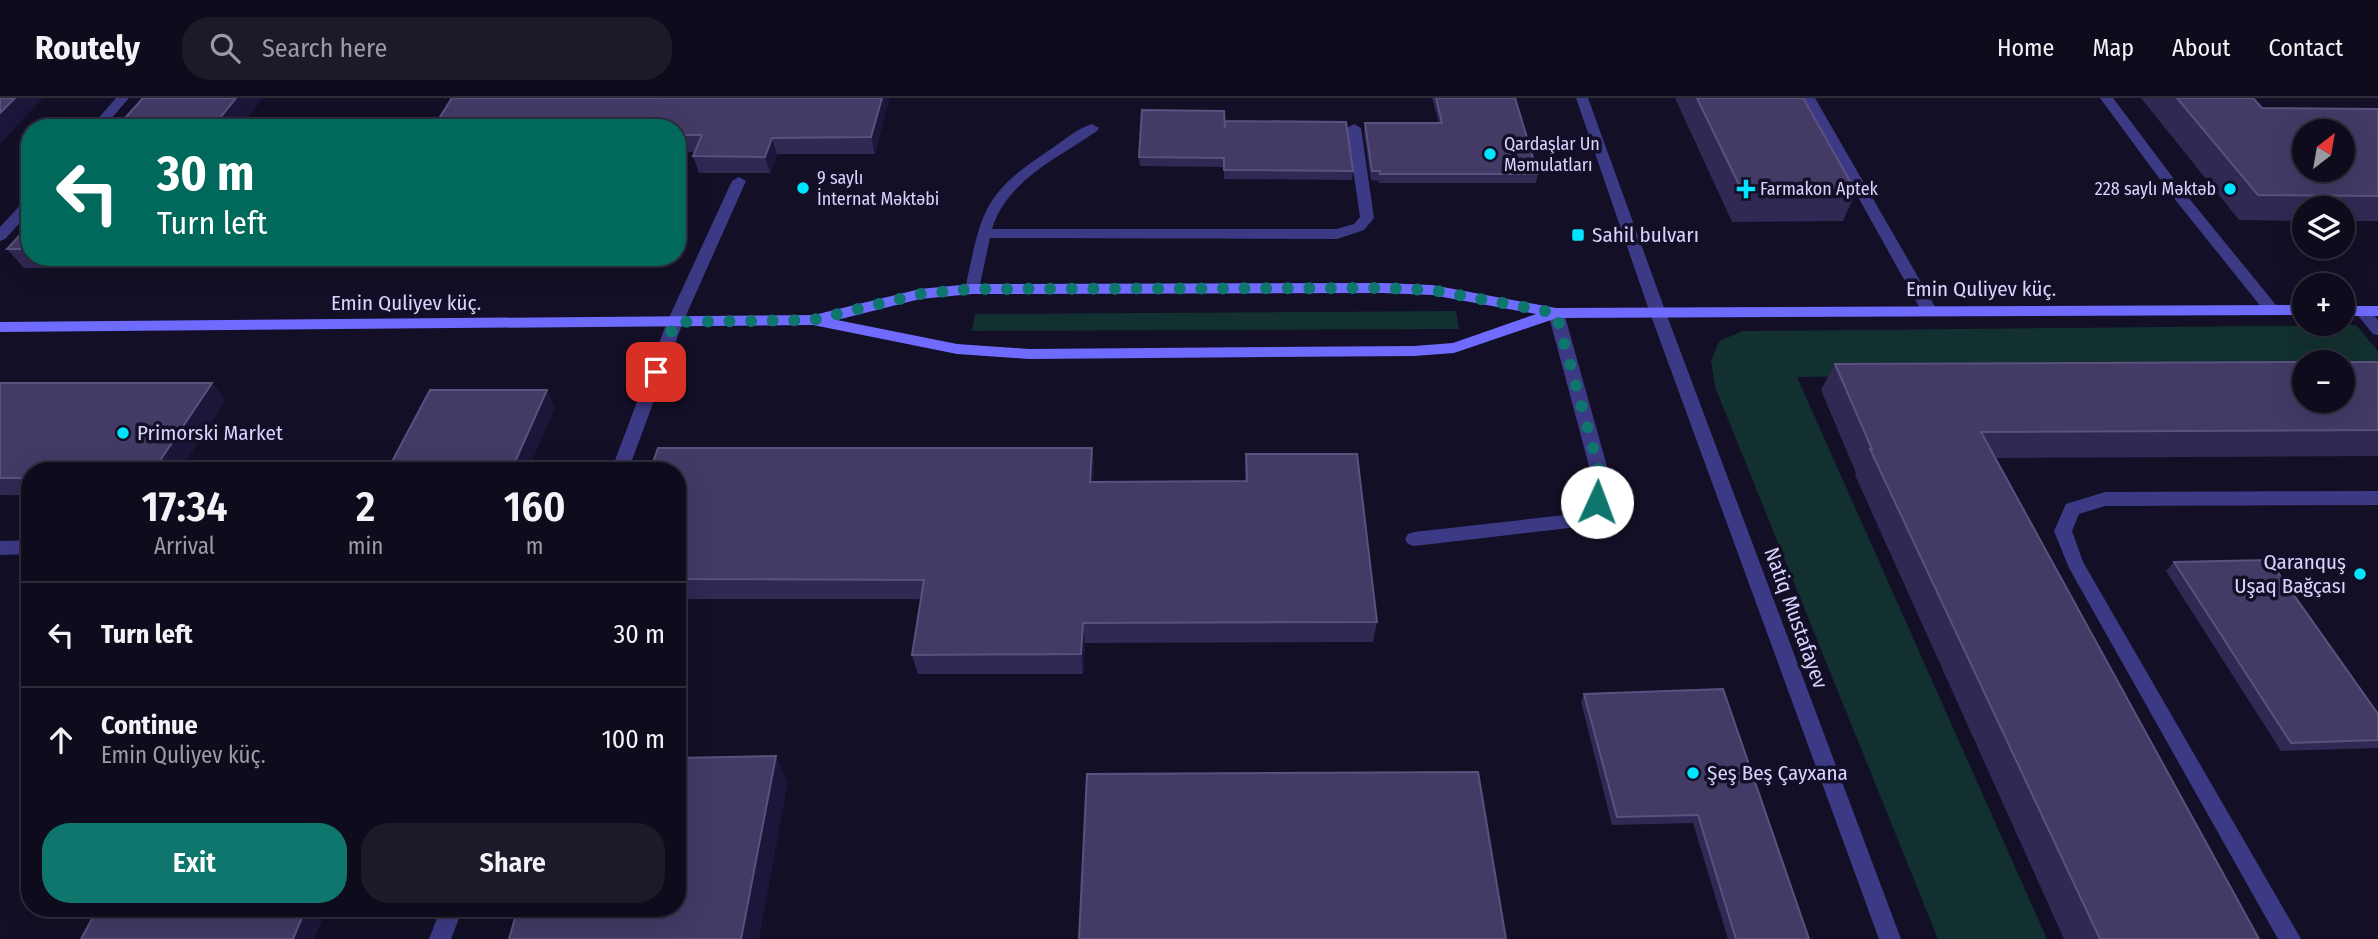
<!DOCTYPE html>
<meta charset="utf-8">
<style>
body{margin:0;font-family:"Fira Sans Condensed",sans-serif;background:#1c1929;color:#f1f3f6;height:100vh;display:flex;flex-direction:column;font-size:26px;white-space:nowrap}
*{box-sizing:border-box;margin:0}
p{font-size:23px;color:#9b9ba3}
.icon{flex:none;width:38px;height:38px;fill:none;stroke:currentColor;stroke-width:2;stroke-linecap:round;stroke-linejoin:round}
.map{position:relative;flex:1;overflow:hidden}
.sheet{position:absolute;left:21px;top:364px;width:665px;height:455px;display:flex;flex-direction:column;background:#0e0b1c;border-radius:28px;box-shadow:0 7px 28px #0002,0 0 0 2px #2e2b3b}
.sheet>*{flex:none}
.banner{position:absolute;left:21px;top:21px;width:665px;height:147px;border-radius:28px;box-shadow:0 7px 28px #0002,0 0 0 2px #2e2b3b;background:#00695c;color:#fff;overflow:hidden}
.needle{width:46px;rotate:31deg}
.buttons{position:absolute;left:2292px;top:21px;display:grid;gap:14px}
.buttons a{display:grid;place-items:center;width:63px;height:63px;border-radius:50%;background:#0e0b1c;box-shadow:0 7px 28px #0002,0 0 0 2px #2e2b3b;font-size:35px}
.pin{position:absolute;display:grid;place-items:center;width:60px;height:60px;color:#fff;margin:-30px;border-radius:14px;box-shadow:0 4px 10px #0006}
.me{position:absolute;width:77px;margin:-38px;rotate:2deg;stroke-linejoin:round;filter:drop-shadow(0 0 5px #0008)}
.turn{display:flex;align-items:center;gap:24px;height:147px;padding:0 21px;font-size:32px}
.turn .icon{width:91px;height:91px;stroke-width:2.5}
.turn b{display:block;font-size:49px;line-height:60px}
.eta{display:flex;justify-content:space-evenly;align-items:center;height:119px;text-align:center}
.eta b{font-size:42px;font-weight:600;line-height:49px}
.action{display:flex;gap:14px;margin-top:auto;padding:14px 21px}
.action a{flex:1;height:80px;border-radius:28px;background:#0f766e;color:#fff;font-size:28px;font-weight:600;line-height:80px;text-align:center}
.action a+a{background:#1c1929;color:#f1f3f6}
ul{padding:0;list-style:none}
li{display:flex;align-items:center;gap:21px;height:105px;padding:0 21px;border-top:2px solid #2e2b3b}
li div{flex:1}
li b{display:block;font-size:26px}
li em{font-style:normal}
header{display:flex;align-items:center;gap:42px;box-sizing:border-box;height:98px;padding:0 35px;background:#0e0b1c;border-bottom:2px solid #2e2b3b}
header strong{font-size:33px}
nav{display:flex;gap:38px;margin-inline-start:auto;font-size:24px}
.search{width:490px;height:63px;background:#1c1929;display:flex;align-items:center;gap:18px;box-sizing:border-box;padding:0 24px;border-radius:28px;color:#9b9ba3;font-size:26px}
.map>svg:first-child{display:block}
</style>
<header>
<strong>Routely</strong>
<div class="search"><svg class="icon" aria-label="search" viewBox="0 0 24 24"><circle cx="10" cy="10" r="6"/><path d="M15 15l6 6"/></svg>Search here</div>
<nav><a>Home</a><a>Map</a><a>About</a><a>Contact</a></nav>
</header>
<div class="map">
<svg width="2378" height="841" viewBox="0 0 2378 841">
<rect width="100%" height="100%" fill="#130f26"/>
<g fill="#12302f">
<path d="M1456,213L1459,231L972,233L975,216Z"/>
<path d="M2356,227L2378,253V272L2343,264H2305V273L1797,279L2047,841H1938L1715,289L1711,263L1719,243L1743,233Z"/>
</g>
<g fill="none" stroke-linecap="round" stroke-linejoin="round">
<g fill="#3d3a85" fill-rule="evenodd">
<path d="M1803,0H1815L1937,212L1934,216H1924L1921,212Z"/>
<path d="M2100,0H2113L2183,93L2276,207L2279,211L2276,215H2266L2173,99Z"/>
<path d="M1092,26L1099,30L1097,33C1058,60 1007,82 992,131H1336L1354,126L1360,119L1347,30L1354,26L1361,30L1374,120L1364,132L1337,141L990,140L979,191L972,196L967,194L965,191C982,114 981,97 1051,51C1063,43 1078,30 1092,26Z"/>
<path d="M739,79L746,83L683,224L680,228H670L667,224L732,83Z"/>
<path d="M2362,208L2367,209L2378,222V237L2373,236L2354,213Z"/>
<path d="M1556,210L1564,215L1610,379L1603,409L1569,430L1414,448L1408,446L1405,441L1408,436L1414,434L1565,417L1589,401L1592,379L1548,215Z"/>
<path d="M2378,393V407L2105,408L2079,416L2072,433L2083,464L2301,841H2278L2069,470L2054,433L2066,406L2105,394Z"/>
<path d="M30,442V456L0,457V443Z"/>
</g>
<g fill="#3d3a85" fill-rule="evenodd">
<path d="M116,0H129L103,30H90Z"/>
<path d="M1576,0H1588L1666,215L1901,841H1879L1650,215Z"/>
<path d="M30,101V114L5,141L0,143V129L25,102Z"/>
<path d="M675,219L683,224L628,373H611L667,224Z"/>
<path d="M441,810H463L451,841H429Z"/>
</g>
<g fill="#6f6bff" fill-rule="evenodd">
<path d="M1383,185L1432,187L1556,210L2305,207V217L1557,220L1454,255L1414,258L1029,261L957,256L813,227L0,234V224L814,217L920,191L972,186ZM1383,195L1432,197L1536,216L1453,245L1414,248L1029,251L957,246L837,222L920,201L972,196Z"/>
<rect x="2343" y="208" width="35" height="10"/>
</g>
</g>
<g fill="#312854">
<path d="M452,0H889L875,56H777L770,75H699L693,58L695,54H677V30Z"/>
<path d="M1432,0H1515L1538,76L1536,85H1379L1378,83L1371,82L1364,34L1365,25H1439Z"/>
<path d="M1675,0H1803L1856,94L1843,123L1732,124Z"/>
<path d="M2141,0H2253L2262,10L2378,11V123H2343V110H2305V123L2239,122Z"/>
<path d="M1225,30L1353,73L1352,82L1224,81V69L1140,68L1139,59Z"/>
<path d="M30,126V159H315L308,170H24L7,151Z"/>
<path d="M2378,264V358L1995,360L2259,841H2064L1855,377L1856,375L1821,292L1835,266Z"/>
<path d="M0,285H212L225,302L179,373H30V397H0Z"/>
<path d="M1092,350L1094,371L1093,384L1245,383L1246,356L1377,524L1373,544L1085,545L1083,576H918L912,557L921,501H677V373Z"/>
<path d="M2174,464L2378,616V650L2281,653L2166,473Z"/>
<path d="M1723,591L1809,841H1728L1693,725L1612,727L1581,604L1584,596Z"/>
</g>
<g fill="#1d163a">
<path d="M15,0H43L0,46V15Z"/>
<path d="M236,0H263L240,30H212Z"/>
<path d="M882,0H889L875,56L871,39Z"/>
<path d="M772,40L777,56L770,75L765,59Z"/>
<path d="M301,159H315L308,170Z"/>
<path d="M212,285L225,302L179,373H153Z"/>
<path d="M547,292L555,309L528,373H511Z"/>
<path d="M1092,350L1094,371L1092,404L1090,384Z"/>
<path d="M1083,525L1085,545L1083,576L1081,556Z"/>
<path d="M776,658L788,684L759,841H741Z"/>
<path d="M306,810H327L314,841H293Z"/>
</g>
<g fill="#433a66" stroke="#5a527e" stroke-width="2" fill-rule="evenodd">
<path d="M0,0H15L0,15Z"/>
<path d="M143,0H236L212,30H116Z"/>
<path d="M452,0H882L871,39L772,40L765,59L693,58L702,37H677V30H433Z"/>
<path d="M1436,0H1515L1538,76H1380V73H1372L1365,25H1442Z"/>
<path d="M1697,0H1803L1856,94L1743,95Z"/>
<path d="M2177,0H2253L2262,10L2378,11V98L2258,97ZM2305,33H2343V72H2305Z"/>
<path d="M1142,12L1224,13L1225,30V23L1346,24L1353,73L1224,72V60L1139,59Z"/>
<path d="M30,126V151H7Z"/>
<path d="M2305,264H2378V332L1981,334L2259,841H2100L1870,351H1872L1835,266ZM2305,264H2343V303H2305Z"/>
<path d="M0,285H212L153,373H30V380H0Z"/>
<path d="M430,292H547L511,373H387Z"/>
<path d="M658,350H1092L1090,384L1247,383L1246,356H1357L1377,524L1083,525L1081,556L912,557L924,482L677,481V373H650Z"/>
<path d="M2269,462L2378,616V642L2291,645L2174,464Z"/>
<path d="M1723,591L1809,841H1736L1698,717L1617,719L1584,596Z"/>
<path d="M776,658L741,841H509L518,810H677V660Z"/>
<path d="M1478,674L1506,841H1079L1087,676Z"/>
<path d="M98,810H306L293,841H81Z"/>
</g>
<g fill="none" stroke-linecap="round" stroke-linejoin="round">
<path stroke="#0f766e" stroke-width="12" stroke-dasharray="0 21.6" d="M656,274L675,224L813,222L920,196L972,191L1383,190L1432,192L1556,215L1601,379L1597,404"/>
</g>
<g fill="#00e5ff" stroke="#130f26" stroke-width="2.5">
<circle cx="1490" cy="56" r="7"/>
<circle cx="803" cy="90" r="7"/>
<path d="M1742.5 80.5h7v7h7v7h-7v7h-7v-7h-7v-7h7z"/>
<circle cx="2230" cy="91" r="7"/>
<rect x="1571" y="130" width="14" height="14" rx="3.5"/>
<circle cx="123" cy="335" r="7"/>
<circle cx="2360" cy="476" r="7"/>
<circle cx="1693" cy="675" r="7"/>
</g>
<g text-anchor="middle" stroke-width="7" stroke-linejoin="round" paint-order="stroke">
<g font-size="18" fill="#d9d4ff" stroke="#130f26" text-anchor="start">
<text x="1504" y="52">Qardaşlar Un<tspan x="1504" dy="21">Məmulatları</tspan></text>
<text x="817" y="86">9 saylı<tspan x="817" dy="21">İnternat Məktəbi</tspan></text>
<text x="1760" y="97">Farmakon Aptek</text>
<text x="2216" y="97" text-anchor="end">228 saylı Məktəb</text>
</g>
<g font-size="21" fill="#d9d4ff" stroke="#130f26" text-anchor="start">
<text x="1592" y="144">Sahil bulvarı</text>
<text x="137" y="342">Primorski Market</text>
<text x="2346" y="471" text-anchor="end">Qaranquş<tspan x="2346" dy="24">Uşaq Bağçası</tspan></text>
<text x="1707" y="682">Şeş Beş Çayxana</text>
</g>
<g font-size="21" fill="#d9d4ff" stroke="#130f26">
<text x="1981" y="198">Emin Quliyev küç.</text>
<text x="406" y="212">Emin Quliyev küç.</text>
<text transform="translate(1796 520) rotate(70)" y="7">Natiq Mustafayev</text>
</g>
</g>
</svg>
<div class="buttons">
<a><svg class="needle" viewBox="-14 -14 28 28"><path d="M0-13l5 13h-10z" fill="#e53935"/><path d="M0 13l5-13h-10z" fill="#9b9ba3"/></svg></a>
<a><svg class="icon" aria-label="layers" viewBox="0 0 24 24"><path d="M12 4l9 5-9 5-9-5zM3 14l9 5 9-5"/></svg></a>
<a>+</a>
<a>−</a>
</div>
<div class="pin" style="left:656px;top:274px;background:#d93025"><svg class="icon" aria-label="arrive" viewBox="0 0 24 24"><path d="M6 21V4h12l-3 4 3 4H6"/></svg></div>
<svg class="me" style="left:1597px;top:404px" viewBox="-20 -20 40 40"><circle r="19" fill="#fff"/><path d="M0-13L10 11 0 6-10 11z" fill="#0f766e"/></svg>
<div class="banner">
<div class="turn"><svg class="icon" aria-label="left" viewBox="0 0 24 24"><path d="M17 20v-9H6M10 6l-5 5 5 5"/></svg><div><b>30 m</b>Turn left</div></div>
</div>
<section class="sheet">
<div class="eta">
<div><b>17:34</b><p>Arrival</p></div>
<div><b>2</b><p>min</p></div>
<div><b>160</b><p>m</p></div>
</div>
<ul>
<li><svg class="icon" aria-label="left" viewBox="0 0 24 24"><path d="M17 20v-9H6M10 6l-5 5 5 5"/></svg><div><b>Turn left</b></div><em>30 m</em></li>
<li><svg class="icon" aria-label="ahead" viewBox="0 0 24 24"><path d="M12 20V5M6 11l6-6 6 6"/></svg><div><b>Continue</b><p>Emin Quliyev küç.</p></div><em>100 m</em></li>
</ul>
<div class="action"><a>Exit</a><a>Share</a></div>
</section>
</div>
